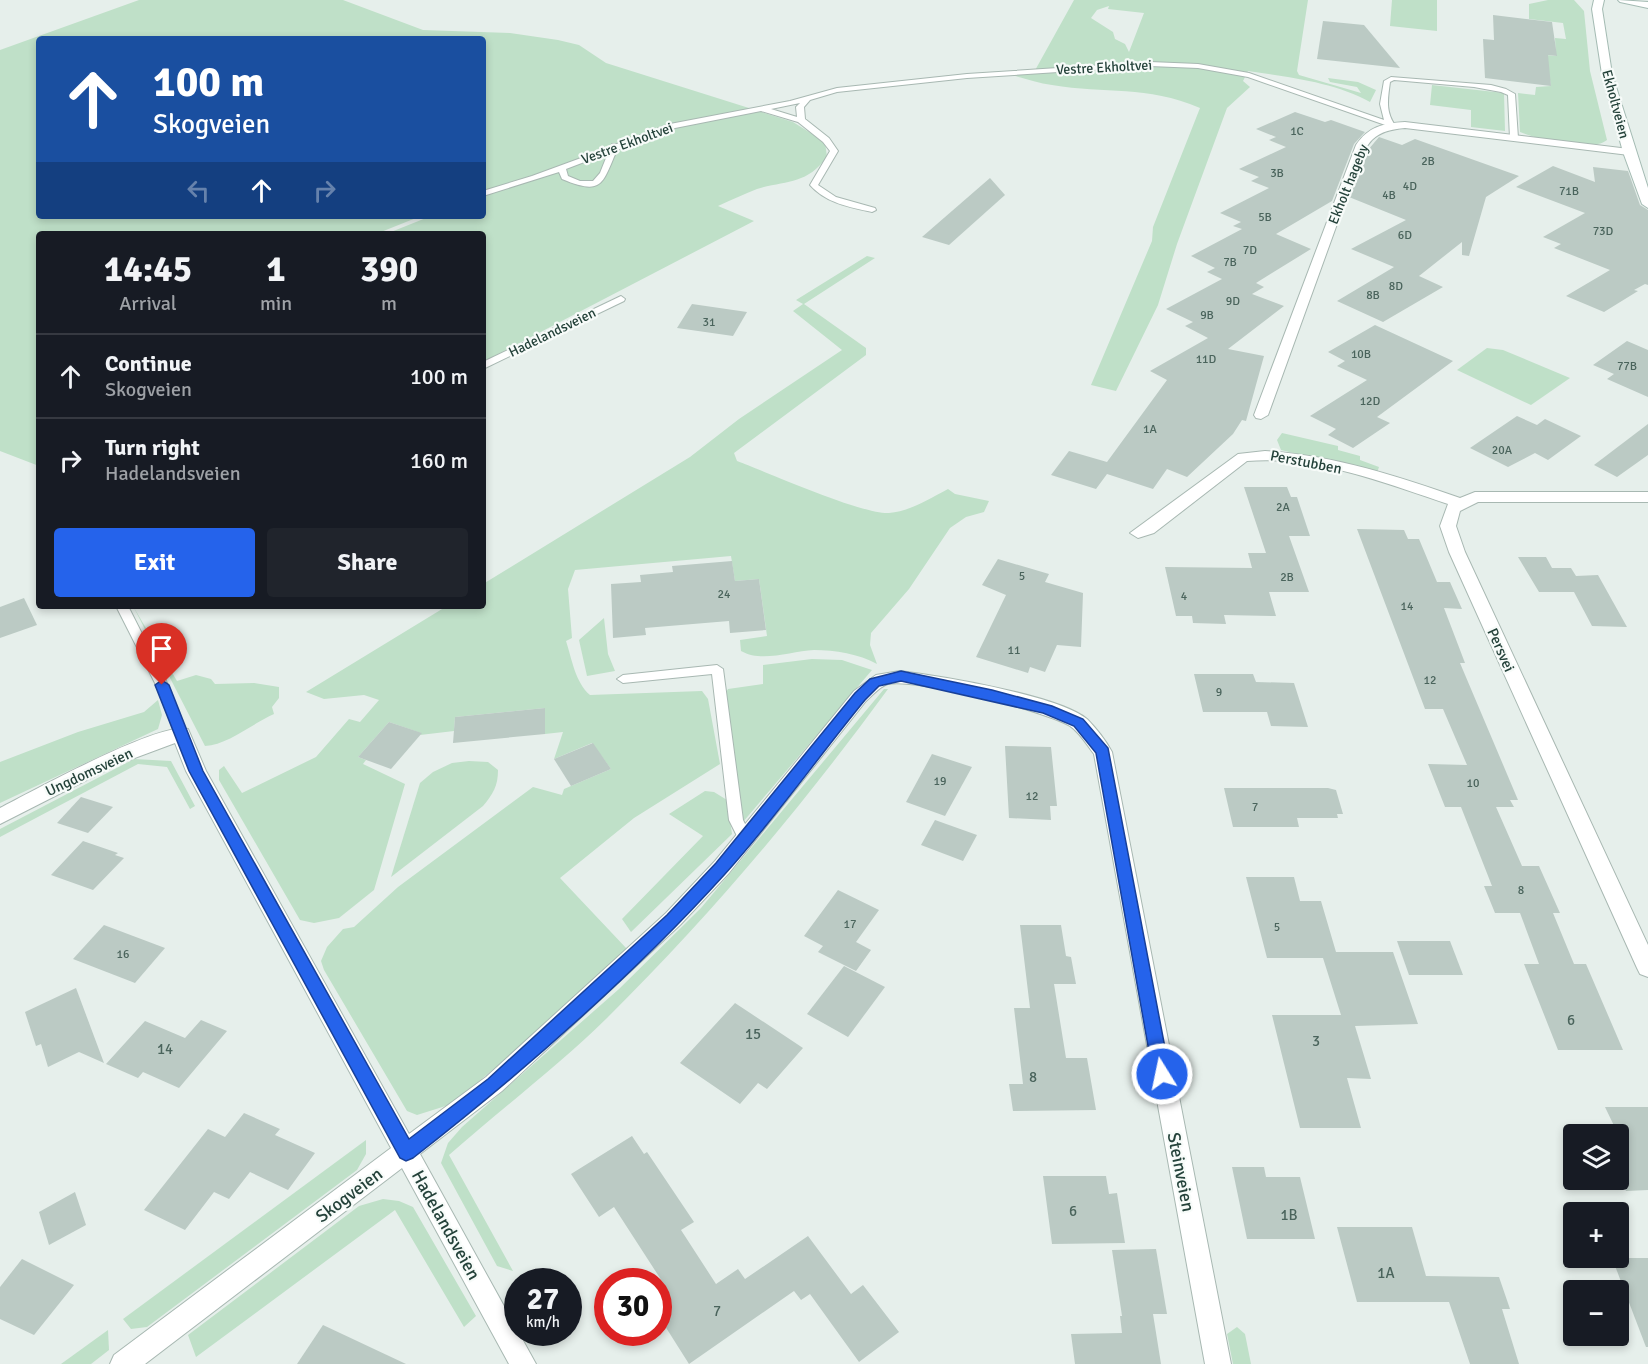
<!DOCTYPE html>
<meta charset="utf-8">
<style>
body{margin:0;font-family:Signika,sans-serif;background:#20242c;color:#f1f3f6;height:100vh;display:flex;flex-direction:column;font-size:22px;white-space:nowrap}
*{box-sizing:border-box;margin:0}
p{font-size:20px;color:#9ea1a6}
.icon{flex:none;width:33px;height:33px;fill:none;stroke:currentColor;stroke-width:2;stroke-linecap:round;stroke-linejoin:round}
.map{position:relative;flex:1;overflow:hidden}
.side{position:absolute;left:36px;top:231px;width:450px;height:378px;display:flex;flex-direction:column;background:#171b24;border-radius:6px;box-shadow:0 3px 9px #0003}
.side>*{flex:none}
.hud{position:absolute;left:36px;top:36px;width:450px;height:183px;border-radius:6px;box-shadow:0 3px 9px #0003;background:#1a4fa0;color:#fff;overflow:hidden}
.fabs{position:absolute;left:1563px;top:1124px;display:grid;gap:12px}
.fabs a{display:grid;place-items:center;width:66px;height:66px;border-radius:6px;background:#171b24;box-shadow:0 3px 9px #0003;font-size:30px}
.speed{position:absolute;left:504px;top:1268px;display:flex;gap:12px;font-size:30px;font-weight:700;text-align:center}
.speed>*{display:grid;place-content:center;width:78px;height:78px;border-radius:50%;background:#171b24;box-shadow:0 3px 9px #0003;line-height:1}
.speed small{font-size:15px;font-weight:400}
.speed .limit{border:9px solid #d22;background:#fff;color:#111}
.pin{position:absolute;display:grid;place-items:center;width:51px;height:51px;color:#fff;margin:-62px -26px;border-radius:50% 50% 50% 0;rotate:-45deg;box-shadow:0 0 6px #0007}
.pin .icon{rotate:45deg}
.me{position:absolute;width:66px;margin:-33px;rotate:350deg;stroke-linejoin:round;filter:drop-shadow(0 0 4px #0008)}
.turn{display:flex;align-items:center;gap:21px;height:126px;padding:0 18px;font-size:27px}
.turn .icon{width:78px;height:78px;stroke-width:2.5}
.turn b{display:block;font-size:42px;line-height:51px}
.lanes{display:flex;align-items:center;height:57px;padding:0 18px;background:#0003;justify-content:center;gap:30px;direction:ltr}
.lanes .off{opacity:.35}
.eta{display:flex;justify-content:space-evenly;align-items:center;height:102px;text-align:center}
.eta b{font-size:36px;font-weight:700;line-height:42px}
.cta{display:flex;gap:12px;margin-top:auto;padding:12px 18px}
.cta a{flex:1;height:69px;border-radius:6px;background:#2563eb;color:#fff;font-size:24px;font-weight:700;line-height:69px;text-align:center}
.cta a+a{background:#20242c;color:#f1f3f6}
ul{padding:0;list-style:none}
li{display:flex;align-items:center;gap:18px;height:84px;padding:0 18px;border-top:2px solid #363941}
li div{flex:1}
li b{display:block;font-size:22px}
li em{font-style:normal}
.map>svg:first-child{display:block}
</style>
<div class="map">
<svg width="1648" height="1364" viewBox="0 0 1648 1364">
<rect width="100%" height="100%" fill="#e6efeb"/>
<g fill="#bfe0c8" fill-rule="evenodd">
<path d="M139,0H343L423,30L510,33L558,40L579,45L606,63L793,122L825,142L827,157C806,185 787,180 757,189C744,194 731,200 718,206L754,221L483,362V234H386L431,216H483V196L494,191L483,189V39H39V216H421L376,234H39V466L0,451V50Z"/>
<path d="M1074,0H1308L1297,71L1299,75L1361,93L1357,87L1330,82L1328,78L1358,82L1376,90L1370,102C1334,82 1289,77 1248,71L1243,81L1250,87L1227,108L1177,244L1158,305L1116,391L1091,385L1152,241L1153,227L1200,108C1146,85 1106,94 1052,85C1038,83 1025,78 1011,75L1033,74ZM1109,6L1108,9L1144,13L1129,52L1125,44L1115,39L1113,32L1091,18L1097,10Z"/>
<path d="M1392,0H1437V31L1390,26Z"/>
<path d="M1548,0H1574L1584,11L1590,71L1607,140C1591,153 1537,139 1520,132L1518,93L1535,95L1536,87L1551,86L1546,55L1556,56L1555,38L1566,39L1563,23L1529,19V4Z"/>
<path d="M1432,85L1504,93L1505,131L1471,127V110L1430,105Z"/>
<path d="M867,256L875,258L804,304L866,348V355L734,453L737,461C767,472 863,515 889,513C911,511 929,499 948,489L955,494L989,501L984,512L966,517L950,528L909,589L871,633L870,645L877,664C859,654 835,650 814,650C791,651 762,663 741,651L740,640L767,636L759,579L735,581L731,556L575,570L568,589L572,638L566,641C572,659 575,682 590,695L702,691L708,699L720,764L634,818L560,878L627,949L549,1022L452,1104L417,1115L407,1111L324,970L321,961L327,947L343,929L354,927L398,887L533,787L562,795L564,789L611,769L592,743L554,759L563,732L545,734V708L455,717L454,731L420,735L421,733L389,722L358,757L366,760L363,764L405,784L374,890L339,918L314,923L300,920L219,780V770L224,766L242,793L316,757L349,719L360,722L379,700L364,695L324,699L306,692L447,606H483V584L690,457L739,419L842,350L793,311L803,304L796,300Z"/>
<path d="M1487,348L1503,350L1570,378L1531,405L1457,370Z"/>
<path d="M1282,433L1338,446V450L1360,456V460L1379,467L1377,473L1281,450L1277,440Z"/>
<path d="M133,606L177,681L196,675L211,679L215,684L254,683L279,687V698L272,707L274,714C252,724 227,745 205,746Z"/>
<path d="M604,618L608,654L615,671L587,676L579,640Z"/>
<path d="M812,659L842,660L872,670L743,822L725,694L728,689L763,684V665Z"/>
<path d="M884,689H888C801,808 712,914 607,1018C557,1067 501,1109 449,1155L513,1271L497,1266L441,1163L448,1143L462,1127L619,989L701,908Z"/>
<path d="M158,700L162,715L158,729L0,803V762L78,732L144,712Z"/>
<path d="M134,759L171,761L195,806L190,809L167,767L138,764L0,837V829Z"/>
<path d="M469,761L488,762L498,770C498,786 493,794 483,806L391,877L420,783L433,772L452,763Z"/>
<path d="M705,791L714,792L727,800L732,834L631,932L622,919L703,836L669,814Z"/>
<path d="M366,1140V1154L357,1170L147,1327L131,1329L123,1319Z"/>
<path d="M383,1199L399,1201L413,1207L476,1316L464,1327L395,1210L196,1357L188,1335L359,1206Z"/>
<path d="M1237,1327L1245,1334L1251,1364H1233L1227,1334Z"/>
<path d="M108,1330L109,1350L91,1364H61Z"/>
</g>
<g fill="#bbcac4">
<path d="M1493,15L1552,22L1557,56L1548,55L1551,86L1485,78L1483,39L1494,40Z"/>
<path d="M1323,21L1364,25L1400,68L1317,59Z"/>
<path d="M1295,112L1325,122L1331,120L1365,132L1354,144L1332,201L1276,234L1311,249L1256,283L1264,287L1252,294L1284,306L1228,349L1264,356L1246,421L1242,420L1233,434L1187,477L1167,469L1153,489L1107,474L1096,489L1051,475L1069,451L1107,462L1167,380L1150,371L1208,338L1185,326L1193,322L1166,309L1222,279L1207,272L1215,268L1191,256L1242,229L1233,226L1241,222L1220,213L1269,188L1251,181L1259,177L1239,169L1286,147L1269,140L1276,137L1256,129Z"/>
<path d="M1379,137L1402,145L1415,139L1519,176L1486,197L1469,256L1462,255V242L1419,276L1443,287L1383,322L1337,301L1394,267L1351,249L1406,220L1349,197L1368,150Z"/>
<path d="M1553,166L1595,182L1593,167L1628,171L1640,205L1648,210V285L1645,284L1634,290L1638,291L1604,312L1566,296L1610,270L1554,248L1561,244L1543,237L1585,213L1516,187Z"/>
<path d="M990,178L1005,195L949,245L922,237Z"/>
<path d="M692,304L747,312L733,336L677,328Z"/>
<path d="M1375,325L1453,361L1377,417L1390,423L1353,448L1328,435L1336,429L1310,416L1367,380L1337,366L1345,361L1328,352Z"/>
<path d="M1627,341L1648,350V397L1607,379L1614,374L1593,365Z"/>
<path d="M1517,416L1537,425L1545,419L1581,436L1548,460L1535,453L1508,467L1470,448Z"/>
<path d="M1648,424V455L1617,477L1594,465Z"/>
<path d="M1244,487H1287L1291,497H1297L1310,536H1289L1309,592H1269L1276,616L1224,615L1226,624L1193,623L1192,616H1176L1165,567L1252,568L1248,553H1266Z"/>
<path d="M1357,529L1404,530L1408,539H1419L1437,582H1450L1462,609L1444,608L1465,663H1460L1518,800H1510L1514,807H1496L1522,866H1539L1560,913H1553L1574,964H1586L1623,1050H1558L1524,964H1539L1520,913H1495L1484,886H1492L1461,807H1445L1428,764L1467,765L1443,709H1425Z"/>
<path d="M1518,557H1546L1552,568H1571L1576,576L1598,575L1627,627L1592,626L1574,592H1539Z"/>
<path d="M998,559L1049,574L1045,582L1083,593L1081,647L1057,645L1045,672L1030,667L1028,673L976,657L1006,595L982,585Z"/>
<path d="M732,561L735,581L759,579L766,630L730,633L729,621L645,628L646,635L613,638L611,584L641,582L640,575L673,572L672,566Z"/>
<path d="M24,598L37,625L0,638V607Z"/>
<path d="M1194,674H1253L1256,682L1294,683L1308,727L1271,726L1267,712H1203Z"/>
<path d="M545,708V734L453,743L455,717Z"/>
<path d="M389,722L422,733L391,769L358,757Z"/>
<path d="M593,743L611,769L571,786L554,759Z"/>
<path d="M1005,746L1051,747L1057,806H1050L1051,820L1009,818Z"/>
<path d="M932,754L972,767L945,816L906,802Z"/>
<path d="M1224,788H1328L1336,790L1343,814H1337L1338,818H1297L1299,827H1233Z"/>
<path d="M81,797L113,807L88,833L57,823Z"/>
<path d="M935,820L977,835L963,861L921,845Z"/>
<path d="M83,841L118,853L115,855L124,858L93,890L51,875Z"/>
<path d="M1246,877H1294L1300,901H1321L1336,952H1393L1418,1024L1355,1026L1371,1079L1347,1078L1361,1128H1300L1272,1015H1341L1323,958H1267Z"/>
<path d="M838,890L879,910L856,942L871,950L856,971L818,952L823,946L804,936Z"/>
<path d="M104,925L165,948L135,983L73,959Z"/>
<path d="M1020,925H1061L1066,956L1071,957L1076,984H1054L1066,1058H1087L1096,1110L1013,1111L1009,1084H1023L1014,1008H1030Z"/>
<path d="M1397,941H1450L1463,975H1409Z"/>
<path d="M844,966L885,987L848,1037L807,1014Z"/>
<path d="M76,988L104,1063L79,1052L48,1067L41,1044L36,1046L25,1012Z"/>
<path d="M735,1003L803,1048L767,1089L758,1083L740,1104L680,1063Z"/>
<path d="M201,1020L227,1031L179,1088L143,1072L138,1078L106,1064L145,1021L185,1038Z"/>
<path d="M1605,1107H1648V1190L1626,1191L1618,1173V1134Z"/>
<path d="M244,1113L280,1129L275,1135L315,1153L288,1190L250,1172L229,1199L214,1192L185,1230L144,1210L208,1129L225,1137Z"/>
<path d="M632,1136L644,1154L647,1152L694,1222L681,1230L716,1284L738,1269L745,1279L808,1236L851,1294L863,1285L899,1332L859,1362L810,1294L801,1300L794,1291L689,1364L658,1315V1298L669,1292L614,1207L599,1217L571,1174Z"/>
<path d="M1232,1167H1264L1266,1177H1300L1315,1239H1247Z"/>
<path d="M1043,1176H1106L1109,1194L1117,1193L1125,1243L1052,1244Z"/>
<path d="M75,1192L86,1225L49,1245L39,1212Z"/>
<path d="M1337,1227H1412L1426,1276L1499,1277L1510,1309H1502L1519,1364H1470L1449,1302H1357Z"/>
<path d="M1156,1249L1167,1314H1153L1161,1364H1075L1071,1334L1122,1333L1120,1316H1122L1112,1250Z"/>
<path d="M1612,1258H1648V1347H1646Z"/>
<path d="M22,1259L74,1285L34,1335L0,1319V1287Z"/>
<path d="M323,1325L406,1364H297Z"/>
</g>
<g fill="none" stroke-linecap="round" stroke-linejoin="round">
<g stroke="#a8b8b2" stroke-width="2">
<g id="lane">
<path d="M1150,62L1198,64L1249,73L1384,120L1380,104L1384,81L1391,77L1491,85L1506,89L1515,94L1518,138L1514,140L1510,138L1508,95L1501,92L1474,87L1394,80L1390,82C1388,98 1385,111 1395,125L1391,127L1248,77L1198,68L1150,66L967,78L837,92L810,100L804,107L805,119L829,138L838,151L818,185L836,197L875,208L876,210L872,212C849,207 826,203 810,185L830,151L823,142L798,122L761,111L675,128L617,150C602,184 603,196 562,179L559,172L483,196V191L532,176L611,147L612,144H617L670,124L790,101L837,88L967,74ZM800,103L796,107L797,117L771,109ZM608,153L600,173L593,181H580L568,176L566,169Z"/>
<path d="M621,296L625,299L624,301L483,369V362Z"/>
<path d="M116,606H128L168,685L187,734L185,737H177L175,734L156,685Z"/>
<path d="M717,665L723,669L743,820L752,838L750,842L745,843L740,842L729,820L712,674L623,683L617,679L623,675Z"/>
</g>
</g>
<g stroke="#a8b8b2" stroke-width="2">
<g id="street">
<path d="M1405,122L1629,149L1635,152L1629,155L1405,128C1368,131 1366,146 1354,177L1268,415L1261,419L1256,418L1254,415L1356,145C1368,127 1383,123 1405,122Z"/>
<path d="M1265,451C1332,455 1397,476 1460,498L1475,492H1648V502H1478L1460,511L1456,526L1465,552L1648,945V977L1640,974L1637,968L1449,552L1440,526L1448,504C1385,483 1315,455 1247,461L1154,533L1138,538L1130,533L1238,454Z"/>
<path d="M900,671C940,676 1058,695 1087,719C1096,728 1106,741 1112,752L1231,1364H1205L1094,754C1087,745 1080,733 1070,726C1045,711 916,678 888,684C880,686 873,695 866,701L729,873L680,925L502,1091L420,1154L536,1364H509L402,1168L145,1364H110L114,1355L391,1148L186,771L175,743L116,765L0,824V808C31,792 160,721 188,729L206,771L409,1134L486,1077L666,913L715,861L854,691L876,675Z"/>
</g>
</g>
<g stroke="#a4bbb3" stroke-width="2">
<g id="secondary">
<path d="M1594,0H1604L1602,9L1612,74L1648,188V208L1642,204L1623,152L1602,74L1592,9Z"/>
<path d="M1618,0L1648,2V8L1620,2Z"/>
</g>
</g>
<use href="#lane" fill="#fff" fill-rule="evenodd"/>
<use href="#street" fill="#fff" fill-rule="evenodd"/>
<use href="#secondary" fill="#fff" fill-rule="evenodd"/>
</g>
<path fill="#2563eb" stroke="#184099" stroke-width="1.5" d="M901,671L992,690L1052,706L1083,719L1108,748L1170,1074L1168,1079L1162,1082L1155,1079L1153,1074L1096,753L1074,726L1043,713L901,681L879,686L865,700C818,757 775,819 725,874C631,978 523,1072 413,1158L406,1161L400,1158L189,771L155,685L162,680L169,685L203,771L409,1139L488,1079L667,915L716,863L855,693L870,679Z"/>
<g text-anchor="middle" stroke-width="4.5" stroke-linejoin="round" paint-order="stroke">
<g font-size="12" fill="#4a645c">
<text x="1297" y="135">1C</text>
<text x="1428" y="165">2B</text>
<text x="1277" y="177">3B</text>
<text x="1410" y="190">4D</text>
<text x="1569" y="195">71B</text>
<text x="1389" y="199">4B</text>
<text x="1265" y="221">5B</text>
<text x="1603" y="235">73D</text>
<text x="1405" y="239">6D</text>
<text x="1250" y="254">7D</text>
<text x="1230" y="266">7B</text>
<text x="1396" y="290">8D</text>
<text x="1373" y="299">8B</text>
<text x="1233" y="305">9D</text>
<text x="1207" y="319">9B</text>
<text x="709" y="326">31</text>
<text x="1361" y="358">10B</text>
<text x="1206" y="363">11D</text>
<text x="1627" y="370">77B</text>
<text x="1370" y="405">12D</text>
<text x="1150" y="433">1A</text>
<text x="1502" y="454">20A</text>
<text x="1283" y="511">2A</text>
<text x="1022" y="580">5</text>
<text x="1287" y="581">2B</text>
<text x="724" y="598">24</text>
<text x="1184" y="600">4</text>
<text x="1407" y="610">14</text>
<text x="1014" y="654">11</text>
<text x="1430" y="684">12</text>
<text x="1219" y="696">9</text>
<text x="940" y="785">19</text>
<text x="1473" y="787">10</text>
<text x="1032" y="800">12</text>
<text x="1255" y="811">7</text>
<text x="1521" y="894">8</text>
<text x="850" y="928">17</text>
<text x="1277" y="931">5</text>
<text x="123" y="958">16</text>
</g>
<g font-size="14" fill="#24423a" stroke="#f7fbf9">
<text transform="translate(1104 67) rotate(-3)" y="5">Vestre Ekholtvei</text>
<text transform="translate(1616 104) rotate(75)" y="5">Ekholtveien</text>
<text transform="translate(627 143) rotate(-20)" y="5">Vestre Ekholtvei</text>
<text transform="translate(1348 184) rotate(-68)" y="5">Ekholt hageby</text>
<text transform="translate(552 332) rotate(-26)" y="5">Hadelandsveien</text>
</g>
<g font-size="15" fill="#24423a" stroke="#f7fbf9">
<text transform="translate(1306 462) rotate(11)" y="5">Perstubben</text>
<text transform="translate(1501 650) rotate(66)" y="5">Persvei</text>
<text transform="translate(89 772) rotate(-25)" y="5">Ungdomsveien</text>
</g>
<g font-size="15" fill="#4a645c">
<text x="1571" y="1025">6</text>
<text x="753" y="1039">15</text>
<text x="1316" y="1046">3</text>
<text x="165" y="1054">14</text>
<text x="1033" y="1082">8</text>
<text x="1073" y="1216">6</text>
<text x="1289" y="1220">1B</text>
<text x="1386" y="1278">1A</text>
<text x="717" y="1316">7</text>
</g>
<g font-size="18" fill="#24423a" stroke="#f7fbf9">
<text transform="translate(1181 1172) rotate(79)" y="6">Steinveien</text>
<text transform="translate(349 1195) rotate(-37)" y="6">Skogveien</text>
<text transform="translate(446 1225) rotate(61)" y="6">Hadelandsveien</text>
</g>
</g>
</svg>
<div class="fabs">
<a><svg class="icon" aria-label="layers" viewBox="0 0 24 24"><path d="M12 4l9 5-9 5-9-5zM3 14l9 5 9-5"/></svg></a>
<a>+</a>
<a>−</a>
</div>
<div class="speed"><div>27<small>km/h</small></div><div class="limit">30</div></div>
<div class="pin" style="left:162px;top:685px;background:#d93025"><svg class="icon" aria-label="arrive" viewBox="0 0 24 24"><path d="M6 21V4h12l-3 4 3 4H6"/></svg></div>
<svg class="me" style="left:1162px;top:1074px" viewBox="-20 -20 40 40"><circle r="17" fill="#2563eb" stroke="#fff" stroke-width="3"/><path d="M0-11L8 9 0 5-8 9z" fill="#fff"/></svg>
<div class="hud">
<div class="turn"><svg class="icon" aria-label="ahead" viewBox="0 0 24 24"><path d="M12 20V5M6 11l6-6 6 6"/></svg><div><b>100 m</b>Skogveien</div></div>
<div class="lanes"><svg class="icon off" aria-label="left" viewBox="0 0 24 24"><path d="M17 20v-9H6M10 6l-5 5 5 5"/></svg><svg class="icon" aria-label="ahead" viewBox="0 0 24 24"><path d="M12 20V5M6 11l6-6 6 6"/></svg><svg class="icon off" aria-label="right" viewBox="0 0 24 24"><path d="M7 20v-9h11M14 6l5 5-5 5"/></svg></div>
</div>
<section class="side">
<div class="eta">
<div><b>14:45</b><p>Arrival</p></div>
<div><b>1</b><p>min</p></div>
<div><b>390</b><p>m</p></div>
</div>
<ul>
<li><svg class="icon" aria-label="ahead" viewBox="0 0 24 24"><path d="M12 20V5M6 11l6-6 6 6"/></svg><div><b>Continue</b><p>Skogveien</p></div><em>100 m</em></li>
<li><svg class="icon" aria-label="right" viewBox="0 0 24 24"><path d="M7 20v-9h11M14 6l5 5-5 5"/></svg><div><b>Turn right</b><p>Hadelandsveien</p></div><em>160 m</em></li>
</ul>
<div class="cta"><a>Exit</a><a>Share</a></div>
</section>
</div>
